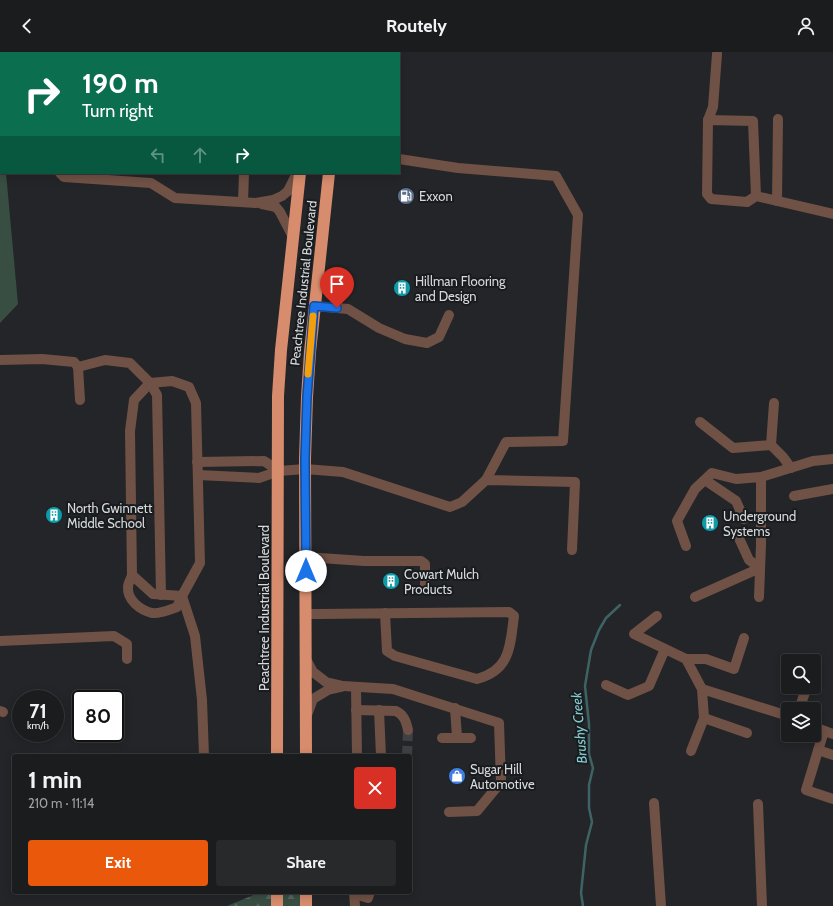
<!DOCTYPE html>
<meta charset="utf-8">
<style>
body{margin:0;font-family:Cabin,sans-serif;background:#27292b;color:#f1f3f6;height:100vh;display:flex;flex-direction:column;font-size:15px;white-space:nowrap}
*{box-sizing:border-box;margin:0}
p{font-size:13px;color:#9fa1a4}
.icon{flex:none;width:22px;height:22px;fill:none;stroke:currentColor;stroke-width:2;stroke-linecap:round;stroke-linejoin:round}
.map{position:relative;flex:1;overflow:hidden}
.side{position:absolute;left:12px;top:702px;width:400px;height:140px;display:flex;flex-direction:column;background:#1a1c1e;border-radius:4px;box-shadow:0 2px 10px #0003,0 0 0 1px #383a3c}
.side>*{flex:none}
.guide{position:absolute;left:0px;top:0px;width:400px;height:122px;box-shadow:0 2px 10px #0003,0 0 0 1px #383a3c;background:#0b6e4f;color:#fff;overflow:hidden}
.controls{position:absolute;left:781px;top:602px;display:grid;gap:8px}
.controls a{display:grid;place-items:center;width:40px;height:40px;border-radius:4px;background:#1a1c1e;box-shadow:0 2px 10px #0003,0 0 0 1px #383a3c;font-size:20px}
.speed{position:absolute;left:12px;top:638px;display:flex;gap:8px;font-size:20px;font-weight:700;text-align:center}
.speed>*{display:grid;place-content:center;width:52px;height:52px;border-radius:50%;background:#1a1c1e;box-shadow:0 2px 10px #0003,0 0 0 1px #383a3c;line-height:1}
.speed small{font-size:10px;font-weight:400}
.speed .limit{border:2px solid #111;border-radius:6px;background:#fff;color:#111}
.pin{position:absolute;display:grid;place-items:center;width:34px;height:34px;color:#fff;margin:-41px -17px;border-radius:50% 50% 50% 0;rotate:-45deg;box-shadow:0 0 4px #0007}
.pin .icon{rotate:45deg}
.me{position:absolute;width:44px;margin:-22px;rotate:0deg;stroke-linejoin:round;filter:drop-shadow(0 0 3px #0008)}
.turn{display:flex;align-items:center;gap:14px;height:84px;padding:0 16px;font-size:18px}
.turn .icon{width:52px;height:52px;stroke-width:2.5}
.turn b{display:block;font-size:28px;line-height:34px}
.lanes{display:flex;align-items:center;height:38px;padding:0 16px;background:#0003;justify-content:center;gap:20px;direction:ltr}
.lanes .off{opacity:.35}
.round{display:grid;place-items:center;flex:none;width:42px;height:42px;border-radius:4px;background:#27292b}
.overview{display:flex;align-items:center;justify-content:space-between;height:68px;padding:0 16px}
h1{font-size:24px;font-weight:700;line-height:30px}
.cta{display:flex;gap:8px;margin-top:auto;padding:8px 16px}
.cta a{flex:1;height:46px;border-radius:4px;background:#ea580c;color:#fff;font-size:16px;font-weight:700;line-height:46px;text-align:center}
.cta a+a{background:#27292b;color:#f1f3f6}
header{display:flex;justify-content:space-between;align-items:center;height:52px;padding:0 16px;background:#1a1c1e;font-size:18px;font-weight:700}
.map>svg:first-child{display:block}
</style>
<header><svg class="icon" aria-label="back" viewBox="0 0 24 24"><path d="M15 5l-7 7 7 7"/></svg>Routely<svg class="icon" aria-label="person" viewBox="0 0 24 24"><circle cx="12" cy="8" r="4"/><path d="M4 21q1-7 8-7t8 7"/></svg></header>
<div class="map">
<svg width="833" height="854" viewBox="0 0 833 854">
<defs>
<pattern id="forest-firs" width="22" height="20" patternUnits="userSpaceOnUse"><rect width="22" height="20" fill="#394e43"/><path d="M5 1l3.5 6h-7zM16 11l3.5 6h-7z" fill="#55675e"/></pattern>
</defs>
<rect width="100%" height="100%" fill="#232528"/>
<g fill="url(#forest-firs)">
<path d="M0,0H288L1,1L0,64Z"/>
<path d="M261,840H309V854H227Z"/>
</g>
<path fill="#394e43" d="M0,106H1V121H6L18,252L0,271Z"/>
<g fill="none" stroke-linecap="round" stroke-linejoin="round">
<path stroke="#3e6364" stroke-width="2.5" d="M583,854L581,841L586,793L592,770L589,756V733L593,716L589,702V672L585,634L591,598L599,578L606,566L620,553"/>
<path stroke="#3e4043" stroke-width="10" stroke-dasharray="10 5" stroke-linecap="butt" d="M407,704L408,678"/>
<g stroke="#705145" stroke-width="10">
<path d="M248,1L252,0"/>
<path d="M0,61L1,60"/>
<path d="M708,68L713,55L717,2"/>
<path d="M399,107L458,116L556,124L578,163L563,389L506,390L486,428"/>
<path d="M60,121L64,125L151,131L175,146L256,151L273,148L282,144L288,139L297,121"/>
<path d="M756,144L753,69L708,68L707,142L711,147L747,150L756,144L833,162"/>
<path d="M777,149L778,67"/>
<path d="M243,150L244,121"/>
<path d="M262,152L276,155L280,160L293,185"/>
<path d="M314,254L348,257L379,276L405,287L427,291L439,285L449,263"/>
<path d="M0,308L42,307L74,310L78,315"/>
<path d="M172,329L189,335L196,351L200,511L182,544L153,542L132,523L130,379L134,348L150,331Z"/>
<path d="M80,348L78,315L105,308L130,311L150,331L157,343L161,543"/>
<path d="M774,351L771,393L783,405L791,416"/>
<path d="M700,370L733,396L771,393"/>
<path d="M197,410L264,409L279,419"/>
<path d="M198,423L259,426L279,419L305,417L343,420L450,455L462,450L486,428L575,430L572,498"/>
<path d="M705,428L736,449L744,467"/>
<path d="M794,444L833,437"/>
<path d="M738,484L749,508L760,516"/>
<path d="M686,494L677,469L695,437L712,421L736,427L761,425L813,409L833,407"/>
<path d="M305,505L364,509H421L425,512V533"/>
<path d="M132,523C131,527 128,531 128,535C127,548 140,558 152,561C160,562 169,558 177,555L182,544"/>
<path d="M182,544L195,584L202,648L204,704"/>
<path d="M695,545L760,516"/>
<path d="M759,545L761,492V425"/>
<path d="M306,562H319L509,560L514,564C510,593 511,618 477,627L395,604L387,599L385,561"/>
<path d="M657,564L634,582L686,607L702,637L704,666L691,699"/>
<path d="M0,589L114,584L127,592V607"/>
<path d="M306,607L313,620L326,630L343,634L393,637L499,671L501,730L477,759L449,760"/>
<path d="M686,607H706L734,617L744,586"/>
<path d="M814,616L815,615"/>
<path d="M606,633L628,643L649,634L665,597"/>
<path d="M356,635L357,704"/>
<path d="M702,637L788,664"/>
<path d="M455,656L457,685"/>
<path d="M799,657L807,635"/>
<path d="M356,658L396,659C404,663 406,669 408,678"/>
<path d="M379,658L381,704"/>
<path d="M0,659L3,660"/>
<path d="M307,663L313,647L328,638L341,635"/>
<path d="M704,666L747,681"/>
<path d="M814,675L833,682"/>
<path d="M824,679L806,738L833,747"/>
<path d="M442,686H471"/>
<path d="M818,698L833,703"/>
<path d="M654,751L661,854"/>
<path d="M758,752L762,854"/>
<path d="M354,840L355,854"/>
<path d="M355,842L368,846L370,840"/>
</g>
<g stroke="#d78c6d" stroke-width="12">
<path d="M318,1V0"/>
<path d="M346,1V0"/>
<path d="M277,704L278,344L281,298L300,121"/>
<path d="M306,704L305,407L307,345L310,300L329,121"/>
<path d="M277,854V840"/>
<path d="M306,854V840"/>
</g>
</g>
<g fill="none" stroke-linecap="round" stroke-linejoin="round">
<g stroke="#114b97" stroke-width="10">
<path id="route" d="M306,519L305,407L307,345L314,254L337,256"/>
</g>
<use href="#route" stroke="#1a73e8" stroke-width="7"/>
<path stroke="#f59e0b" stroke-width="7" d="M308,322L313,264"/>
</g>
<defs>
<g id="fuel-disc" transform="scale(0.9)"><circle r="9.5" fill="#5c6f8a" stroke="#191c1f"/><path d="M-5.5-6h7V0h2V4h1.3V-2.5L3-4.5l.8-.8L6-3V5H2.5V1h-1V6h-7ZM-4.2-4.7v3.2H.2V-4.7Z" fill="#fff"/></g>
<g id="building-disc" transform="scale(0.9)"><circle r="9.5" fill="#0f9aa8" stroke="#191c1f"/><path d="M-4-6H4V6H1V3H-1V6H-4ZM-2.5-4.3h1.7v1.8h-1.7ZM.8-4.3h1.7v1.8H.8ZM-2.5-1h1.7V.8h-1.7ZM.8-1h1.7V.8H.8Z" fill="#fff"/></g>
<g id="shop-disc" transform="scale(0.9)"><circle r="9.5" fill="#3f7fe0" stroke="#191c1f"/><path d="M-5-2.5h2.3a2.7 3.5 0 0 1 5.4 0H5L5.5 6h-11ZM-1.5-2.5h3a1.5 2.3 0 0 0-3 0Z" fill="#fff"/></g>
</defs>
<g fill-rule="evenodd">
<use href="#fuel-disc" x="406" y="144"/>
<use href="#building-disc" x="402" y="236"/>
<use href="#building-disc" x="54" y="463"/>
<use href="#building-disc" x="710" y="471"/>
<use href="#building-disc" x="391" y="529"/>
<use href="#shop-disc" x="457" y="724"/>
</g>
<g text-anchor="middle" stroke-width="4" stroke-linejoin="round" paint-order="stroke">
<g font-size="13" fill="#d7d9db" stroke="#191c1f" text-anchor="start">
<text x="419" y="149">Exxon</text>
<text x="415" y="234">Hillman Flooring<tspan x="415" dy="15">and Design</tspan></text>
<text x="67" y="461">North Gwinnett<tspan x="67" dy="15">Middle School</tspan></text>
<text x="723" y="469">Underground<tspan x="723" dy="15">Systems</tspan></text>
<text x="404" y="527">Cowart Mulch<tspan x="404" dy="15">Products</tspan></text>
<text x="470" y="722">Sugar Hill<tspan x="470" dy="15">Automotive</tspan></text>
</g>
<g font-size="13" fill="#d7d9db" stroke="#191c1f">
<text transform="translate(303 231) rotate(-84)" y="5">Peachtree Industrial Boulevard</text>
<text transform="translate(264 556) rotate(-90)" y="5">Peachtree Industrial Boulevard</text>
</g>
<g font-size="14" font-style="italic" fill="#84cccf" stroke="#191c1f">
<text transform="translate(579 676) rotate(-95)" y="5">Brushy Creek</text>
</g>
</g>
</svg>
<div class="controls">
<a><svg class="icon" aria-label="search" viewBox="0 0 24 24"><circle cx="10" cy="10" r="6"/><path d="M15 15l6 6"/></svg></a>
<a><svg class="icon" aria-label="layers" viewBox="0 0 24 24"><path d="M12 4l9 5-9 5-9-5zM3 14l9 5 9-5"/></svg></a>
</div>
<div class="speed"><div>71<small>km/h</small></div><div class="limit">80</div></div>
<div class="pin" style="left:337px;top:256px;background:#d93025"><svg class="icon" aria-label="arrive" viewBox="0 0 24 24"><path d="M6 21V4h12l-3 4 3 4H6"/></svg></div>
<svg class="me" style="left:306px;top:519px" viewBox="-20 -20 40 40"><circle r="19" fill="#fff"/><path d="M0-13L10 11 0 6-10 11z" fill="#1a73e8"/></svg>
<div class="guide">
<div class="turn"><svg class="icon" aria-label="right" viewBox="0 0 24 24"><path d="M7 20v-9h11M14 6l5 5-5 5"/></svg><div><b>190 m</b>Turn right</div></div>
<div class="lanes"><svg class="icon off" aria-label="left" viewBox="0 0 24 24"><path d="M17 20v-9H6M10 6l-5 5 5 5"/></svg><svg class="icon off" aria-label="ahead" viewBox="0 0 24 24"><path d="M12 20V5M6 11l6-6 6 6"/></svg><svg class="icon" aria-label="right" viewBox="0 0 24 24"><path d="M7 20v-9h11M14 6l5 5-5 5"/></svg></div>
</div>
<section class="side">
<div class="overview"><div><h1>1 min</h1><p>210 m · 11:14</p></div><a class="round" style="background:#d93025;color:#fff"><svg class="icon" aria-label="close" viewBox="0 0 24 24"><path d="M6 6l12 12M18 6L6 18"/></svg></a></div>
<div class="cta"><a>Exit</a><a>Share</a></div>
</section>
</div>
